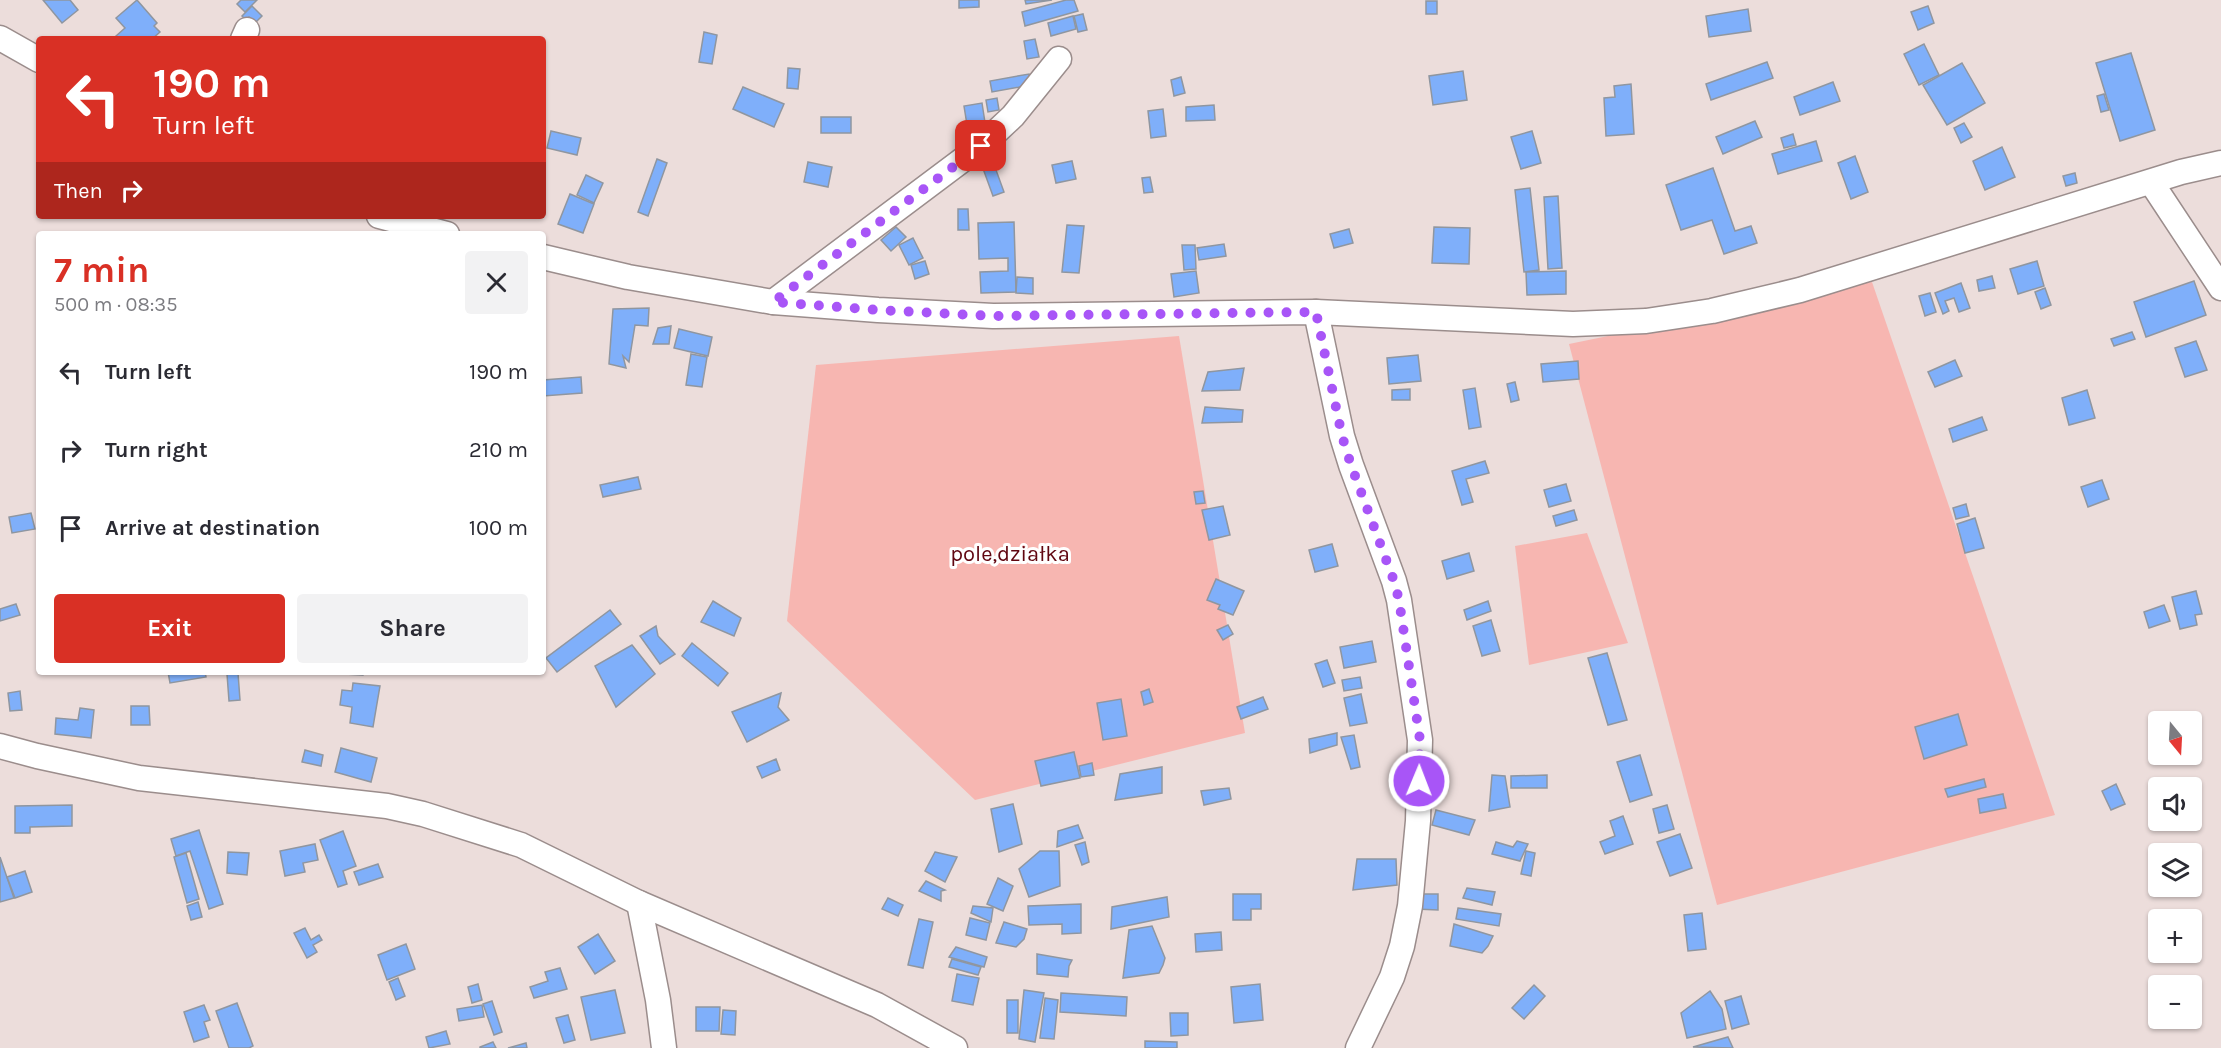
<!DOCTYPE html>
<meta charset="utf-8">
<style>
body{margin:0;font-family:Karla,sans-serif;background:#f2f2f3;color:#2b2b33;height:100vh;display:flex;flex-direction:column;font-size:22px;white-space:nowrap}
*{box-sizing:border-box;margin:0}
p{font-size:20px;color:#7c7c81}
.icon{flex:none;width:33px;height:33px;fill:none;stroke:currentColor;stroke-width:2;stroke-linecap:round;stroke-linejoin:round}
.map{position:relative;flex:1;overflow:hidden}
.details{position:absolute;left:36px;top:231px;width:510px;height:444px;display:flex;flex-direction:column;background:#fff;border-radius:6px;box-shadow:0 2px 4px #0004}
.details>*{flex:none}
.top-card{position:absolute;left:36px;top:36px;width:510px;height:183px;border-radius:6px;box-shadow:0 2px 4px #0004;background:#d93025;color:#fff;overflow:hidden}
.needle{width:39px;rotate:162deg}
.buttons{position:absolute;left:2148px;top:711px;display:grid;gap:12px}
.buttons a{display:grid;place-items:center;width:54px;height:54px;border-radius:6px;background:#fff;box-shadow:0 2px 4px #0004;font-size:30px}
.pin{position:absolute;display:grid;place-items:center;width:51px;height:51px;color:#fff;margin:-26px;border-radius:12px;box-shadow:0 3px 9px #0006}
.me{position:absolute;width:66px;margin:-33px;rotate:1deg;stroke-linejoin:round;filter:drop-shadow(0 0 4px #0008)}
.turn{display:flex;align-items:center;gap:21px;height:126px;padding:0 18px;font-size:27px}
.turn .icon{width:78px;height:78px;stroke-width:2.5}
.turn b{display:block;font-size:42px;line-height:51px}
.then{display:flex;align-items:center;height:57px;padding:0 18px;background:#0003;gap:12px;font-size:22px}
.round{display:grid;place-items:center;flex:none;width:63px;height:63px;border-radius:6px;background:#f2f2f3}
.overview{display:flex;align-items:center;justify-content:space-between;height:102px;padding:0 18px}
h1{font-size:36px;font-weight:700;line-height:45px;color:#d93025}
.primary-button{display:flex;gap:12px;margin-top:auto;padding:12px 18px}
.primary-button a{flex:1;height:69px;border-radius:6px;background:#d93025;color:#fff;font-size:24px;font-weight:700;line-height:69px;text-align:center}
.primary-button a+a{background:#f2f2f3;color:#2b2b33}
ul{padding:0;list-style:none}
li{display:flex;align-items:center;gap:18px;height:78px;padding:0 18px}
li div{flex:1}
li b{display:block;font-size:22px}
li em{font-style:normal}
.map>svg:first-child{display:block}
</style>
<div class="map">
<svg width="2221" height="1048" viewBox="0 0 2221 1048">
<rect width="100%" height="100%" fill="#ecdddb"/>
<g fill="#f7b6b1">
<path d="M1872,282L2055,815L1717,905L1569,344Z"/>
<path d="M1179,336L1245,733L975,800L787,621L816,365Z"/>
<path d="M1587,533L1628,643L1529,665L1515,546Z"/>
</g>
<g fill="#7faffa" stroke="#8f96a0" stroke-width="1.5">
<path d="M43,0H70L78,10L62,23Z"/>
<path d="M137,0L157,23L154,26L160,32L152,39H119L116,36L125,28L116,18Z"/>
<path d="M241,0H257L245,12L237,4Z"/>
<path d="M959,0H979V7L959,8Z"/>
<path d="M1025,0H1052L1026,4Z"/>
<path d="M1066,0H1074L1078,11L1025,26L1022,12Z"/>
<rect x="1426" y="1" width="11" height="13"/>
<path d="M252,6L262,16L255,23L249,17L246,20L242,16Z"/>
<path d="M1928,6L1934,23L1918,30L1911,12Z"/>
<path d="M1748,9L1751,31L1709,37L1706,16Z"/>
<path d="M1083,14L1087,30L1078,32L1074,16Z"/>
<path d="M1073,16L1076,29L1051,36L1048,23Z"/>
<path d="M704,32L717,35L712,64L699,62Z"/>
<path d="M1035,39L1039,57L1027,59L1024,41Z"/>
<path d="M1924,44L1939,75L1919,85L1904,54Z"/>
<path d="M2131,53L2155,130L2120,141L2096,63Z"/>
<path d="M1767,62L1773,78L1711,100L1706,84Z"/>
<path d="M1962,63L1985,103L1947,125L1923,85Z"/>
<path d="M788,68L800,69L798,89L787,88Z"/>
<path d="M1463,71L1467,100L1433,105L1429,76Z"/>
<path d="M1029,74L1031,85L992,92L990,81Z"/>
<path d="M1181,77L1185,93L1174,96L1171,80Z"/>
<path d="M1833,82L1840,101L1800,115L1794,97Z"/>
<path d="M1631,84L1634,134L1606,136L1604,98L1615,97L1614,86Z"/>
<path d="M743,87L784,104L774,127L733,109Z"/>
<path d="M2104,94L2109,110L2101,112L2097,96Z"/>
<path d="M997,98L999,110L988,112L986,100Z"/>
<path d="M982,103L986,129L968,131L964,106Z"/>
<path d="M1214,105L1215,120L1186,121V107Z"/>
<path d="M1163,109L1166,136L1151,138L1148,111Z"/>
<rect x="821" y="117" width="30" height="16"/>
<path d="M1755,121L1762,137L1723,154L1716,137Z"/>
<path d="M1964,123L1972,137L1961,143L1954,128Z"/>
<path d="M551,131L581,138L577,155L547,148Z"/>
<path d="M1532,131L1541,163L1521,169L1511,137Z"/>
<path d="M1793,134L1796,145L1784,148L1781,138Z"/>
<path d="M1816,141L1822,161L1778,174L1772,154Z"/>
<path d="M2002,147L2015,177L1985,190L1973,161Z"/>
<path d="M1855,156L1868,192L1851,199L1838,163Z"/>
<path d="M657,159L667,163L648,216L638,212Z"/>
<path d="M992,159L1004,192L993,196L981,163Z"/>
<path d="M1072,161L1076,179L1056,183L1052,165Z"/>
<path d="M808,162L832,167L828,187L804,182Z"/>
<path d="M1713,168L1735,231L1751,226L1757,243L1724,254L1712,220L1681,230L1666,185Z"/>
<path d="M2075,173L2077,183L2066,186L2063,176Z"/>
<path d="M586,175L603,183L594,203L577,195Z"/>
<path d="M1150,177L1153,192L1144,193L1142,178Z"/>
<path d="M1530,188L1539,270L1524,272L1515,190Z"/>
<path d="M570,194L594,204L583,233L558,224Z"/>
<path d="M1558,196L1562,268L1548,269L1544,197Z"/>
<path d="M958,209H968L969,230H958Z"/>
<path d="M1014,222L1016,292L981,293L980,272L1008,271V258L979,259L978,223Z"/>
<path d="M1067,225L1084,226L1079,273L1062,272Z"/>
<path d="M896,227L906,237L891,251L881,240Z"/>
<path d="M1434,227L1470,228L1469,264L1432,263Z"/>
<path d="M1349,229L1353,243L1334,248L1330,234Z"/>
<path d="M913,238L923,258L909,265L899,245Z"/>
<path d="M1224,244L1226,256L1199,260L1197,248Z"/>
<path d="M1182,245H1195L1196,269L1184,270Z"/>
<path d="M925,261L929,274L915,279L911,265Z"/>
<path d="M2037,261L2044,286L2018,294L2010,269Z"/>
<path d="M1196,271L1199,293L1174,297L1171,274Z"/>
<path d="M1566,271V294L1527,295L1526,272Z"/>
<path d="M1992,276L1995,288L1979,291L1977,280Z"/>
<path d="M1017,277L1033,278V294L1016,293Z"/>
<path d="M2194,281L2206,315L2146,337L2134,302Z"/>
<path d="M1961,283L1970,308L1959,312L1954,298L1945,301L1949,311L1943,314L1935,293Z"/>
<path d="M2045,288L2051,305L2041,309L2035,292Z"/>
<path d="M1930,293L1936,312L1925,316L1919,296Z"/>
<path d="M649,308L648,326L635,325L629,362L623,356L626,368L609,364L613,309Z"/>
<path d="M671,326L669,344H653L658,328Z"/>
<path d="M679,329L712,337L708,356L674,348Z"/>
<path d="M2132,332L2135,339L2114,346L2111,339Z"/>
<path d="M2196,341L2207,370L2185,377L2175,348Z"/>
<path d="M691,354L707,357L702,387L686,385Z"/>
<path d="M1418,355L1421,381L1389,384L1387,358Z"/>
<path d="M1955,360L1962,376L1935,387L1928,372Z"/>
<path d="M1578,361L1579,379L1543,382L1541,364Z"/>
<path d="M1244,368L1240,390L1202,391L1208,372Z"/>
<path d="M581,377L582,393L543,396V380Z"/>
<path d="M1515,382L1519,400L1511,402L1507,384Z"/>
<path d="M1475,388L1481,427L1469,429L1463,390Z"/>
<path d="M1410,389V400H1392V390Z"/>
<path d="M2087,390L2095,418L2069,425L2062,398Z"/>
<path d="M1205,407L1243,410L1242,422L1202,423Z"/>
<path d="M1982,417L1987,430L1953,442L1949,429Z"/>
<path d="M1485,461L1489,473L1466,479L1473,502L1462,505L1452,471Z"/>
<path d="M638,477L641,489L603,497L600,485Z"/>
<path d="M2102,480L2109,499L2088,507L2081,487Z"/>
<path d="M1566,484L1571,501L1549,507L1544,490Z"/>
<path d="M1203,491L1205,503L1196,504L1194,492Z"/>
<path d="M1966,504L1969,516L1956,519L1953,508Z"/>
<path d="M1223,506L1230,535L1209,540L1202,510Z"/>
<path d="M1574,510L1577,520L1556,526L1553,516Z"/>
<path d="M31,513L35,529L12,533L9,517Z"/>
<path d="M1975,518L1984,548L1965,553L1957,524Z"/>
<path d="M1332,544L1338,566L1315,572L1309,550Z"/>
<path d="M1469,553L1474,571L1447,579L1442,561Z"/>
<path d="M1216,579L1244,591L1233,615L1218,609L1220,605L1207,600Z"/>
<path d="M2196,591L2202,614L2195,615L2197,625L2180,629L2172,597Z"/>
<path d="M713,601L741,618L734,636L701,622Z"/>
<path d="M1488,601L1491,611L1467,620L1464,610Z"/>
<path d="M16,604L20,615L0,621V609Z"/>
<path d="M2164,605L2170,621L2149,628L2144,612Z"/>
<path d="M610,610L621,624L557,672L546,658Z"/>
<path d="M1491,620L1500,651L1482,656L1473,626Z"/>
<path d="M1228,625L1233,634L1223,640L1217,630Z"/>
<path d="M656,626L658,636L675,654L660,664L640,636Z"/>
<path d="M1372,641L1376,662L1344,668L1340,647Z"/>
<path d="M692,643L728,673L718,686L682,656Z"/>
<path d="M632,645L655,674L616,707L595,666Z"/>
<path d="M1607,653L1627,720L1608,725L1588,658Z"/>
<path d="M1327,660L1335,683L1323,687L1315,664Z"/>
<path d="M168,672H205L206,677L170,683Z"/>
<path d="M344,672H364L363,675L344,674Z"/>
<path d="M238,673L240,700L229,701L227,674Z"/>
<path d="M1360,677L1362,688L1344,691L1342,680Z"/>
<path d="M353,683L380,686L373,727L350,723L352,707L340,705L342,690L352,691Z"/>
<path d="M1149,689L1153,702L1144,705L1141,692Z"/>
<path d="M20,691L22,710L10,711L8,693Z"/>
<path d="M781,693L778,707L789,720L747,742L732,712Z"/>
<path d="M1361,694L1367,723L1350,726L1344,698Z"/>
<path d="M1263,697L1268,709L1241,719L1237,707Z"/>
<path d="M1121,699L1127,736L1103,740L1097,703Z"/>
<path d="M131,706H149L150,725H131Z"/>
<path d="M80,708L94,710L91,738L55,734L56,718L78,720Z"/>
<path d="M1958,714L1967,745L1924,759L1915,727Z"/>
<path d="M1337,733V745L1310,753L1309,739Z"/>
<path d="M1354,735L1360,767L1351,769L1341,737Z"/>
<path d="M341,748L377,758L371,782L335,772Z"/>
<path d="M305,750L323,755L321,766L302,762Z"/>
<path d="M1074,752L1080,778L1041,786L1035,761Z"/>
<path d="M1640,755L1652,795L1630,802L1617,762Z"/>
<path d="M776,759L780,770L762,778L757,767Z"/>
<path d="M1092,763L1094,775L1081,777L1079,766Z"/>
<path d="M1162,767V793L1115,800L1120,774Z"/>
<path d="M1492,775L1505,776L1510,807L1489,811Z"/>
<path d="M1547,775V788H1511V776Z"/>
<path d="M1984,779L1986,787L1948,797L1945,789Z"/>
<path d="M2116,784L2125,804L2111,810L2102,791Z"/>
<path d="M1229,788L1231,799L1204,805L1201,791Z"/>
<path d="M2003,794L2006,808L1980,813L1978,799Z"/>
<path d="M1013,804L1022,844L999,852L991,809Z"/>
<path d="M72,805V826L30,827V833H15V806Z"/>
<path d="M1667,805L1674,829L1659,833L1653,809Z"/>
<path d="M1436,810L1475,820L1469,835L1432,825Z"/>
<path d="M1623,816L1633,844L1605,854L1600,842L1615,836L1610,821Z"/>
<path d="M1078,825L1083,838L1057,847L1058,831Z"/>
<path d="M199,830L223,904L209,909L190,851L176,856L171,839Z"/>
<path d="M343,831L356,866L343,871L347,884L338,887L320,840Z"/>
<path d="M1680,834L1692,868L1670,876L1657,842Z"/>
<path d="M1517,841L1528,844L1520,861L1492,854L1496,842L1513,847Z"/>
<path d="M1085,842L1089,862L1082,865L1075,845Z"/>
<path d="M315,844L318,860L303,863L305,872L285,876L280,851Z"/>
<path d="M1040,851H1059L1060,886L1029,897L1019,869Z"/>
<path d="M1526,851L1535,853L1531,876L1521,874Z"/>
<path d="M228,852L249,853L247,875L227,873Z"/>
<path d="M935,852L957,857L945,882L925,871Z"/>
<path d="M186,853L199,899L187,903L174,857Z"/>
<path d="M0,857L14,898L0,902Z"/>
<path d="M1357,859H1396L1397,885L1353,890Z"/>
<path d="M378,864L383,877L359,885L354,872Z"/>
<path d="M25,871L32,892L15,898L7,877Z"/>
<path d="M998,878L1013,886L1003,911L987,904Z"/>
<path d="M926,881L945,890L941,891V901L919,891Z"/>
<path d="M1467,888L1495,892L1492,905L1463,898Z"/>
<path d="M1233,894H1261V909H1251V920H1233Z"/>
<path d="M1416,894H1438V910L1416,909Z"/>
<path d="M1167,897L1169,917L1111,929L1112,907Z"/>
<path d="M888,898L903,905L898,916L882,909Z"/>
<path d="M198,902L202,917L191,920L187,906Z"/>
<path d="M1081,904V933L1062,934V924L1029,925L1028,906Z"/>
<path d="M973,906L993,908L991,922L971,913Z"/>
<path d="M1458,908L1501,914L1499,926L1456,919Z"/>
<path d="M1702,913L1706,949L1688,951L1684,915Z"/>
<path d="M970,918L990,923L986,940L966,935Z"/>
<path d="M919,919L933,922L923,968L908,965Z"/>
<path d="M1004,922L1027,929L1024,939L1016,947L996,943Z"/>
<path d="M1454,924L1493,936L1488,946L1482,953L1450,946Z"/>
<path d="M1152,926L1165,958L1163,965L1159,973L1123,978L1129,930Z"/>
<path d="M305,928L311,940L319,935L322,940L313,945L317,952L307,958L294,933Z"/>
<path d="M1221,932L1222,950L1196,952L1195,934Z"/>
<path d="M598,934L615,961L595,974L578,947Z"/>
<path d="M406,944L415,969L387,980L378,955Z"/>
<path d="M956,947L987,957L984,967L949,957Z"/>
<path d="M1037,954L1072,960L1069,966L1068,977L1037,974Z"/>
<path d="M952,959L981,967L978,975L949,967Z"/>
<path d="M560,968L567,989L534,998L530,987L548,981L545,972Z"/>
<path d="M957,974L979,978L973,1005L952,1001Z"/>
<path d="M398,978L405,996L396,1000L389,982Z"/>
<path d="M478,984L482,1000L472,1003L468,987Z"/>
<path d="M1260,984L1263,1020L1234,1023L1231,987Z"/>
<path d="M1534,985L1545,996L1524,1019L1512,1008Z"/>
<path d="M615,990L625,1033L591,1040L581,997Z"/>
<path d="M1024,990L1044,993L1035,1042L1019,1039Z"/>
<path d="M1710,991L1722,1009L1726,1029L1687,1038L1681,1013Z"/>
<path d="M1061,993L1127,997L1126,1016L1060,1012Z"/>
<path d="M1741,996L1749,1024L1732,1029L1725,1001Z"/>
<path d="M1045,998L1058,1000L1054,1039L1040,1038Z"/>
<rect x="1007" y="1000" width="11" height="33"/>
<path d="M492,1001L502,1032L494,1035L483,1004Z"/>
<path d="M237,1003L253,1046L249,1048H229L216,1011Z"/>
<path d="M204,1005L210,1020L204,1022L209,1037L194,1042L184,1012Z"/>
<path d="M482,1005L484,1017L459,1021L457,1009Z"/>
<path d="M696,1007H720L719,1031H696Z"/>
<path d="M723,1010L736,1011L735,1035L721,1034Z"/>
<path d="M1170,1013H1188V1035L1171,1036Z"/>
<path d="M568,1015L575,1040L564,1043L556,1018Z"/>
<path d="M446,1031L450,1044L429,1048L426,1037Z"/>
<path d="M1728,1037L1733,1048L1693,1047Z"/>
<path d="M1145,1041L1177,1042V1048H1145Z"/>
<path d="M493,1042L496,1048H480V1047Z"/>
<path d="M526,1043L527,1048H508Z"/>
</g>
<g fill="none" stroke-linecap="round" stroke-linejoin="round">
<g stroke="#9b8d8c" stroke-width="27">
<g id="minor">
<path d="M0,38L39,60"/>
<path d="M243,39L247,30"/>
<path d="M2151,182L2221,288"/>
<path d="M379,216L447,234"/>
<path d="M543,257L628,277L773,302L878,310L993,316L1316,312L1573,324L1646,321L1712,311L1800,290L2181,172L2221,163"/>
<path d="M773,302L981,146L1013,116L1059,59"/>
<path d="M1316,312L1342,436L1351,465L1394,581L1399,600L1420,740L1418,821L1410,906L1402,946L1392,977L1358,1048"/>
<path d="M0,746L37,756L139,778L387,806L423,814L521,845L639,903L877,1005L955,1048"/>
<path d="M639,903L658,1000L664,1048"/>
</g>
</g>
<use href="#minor" stroke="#fff" stroke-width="24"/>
</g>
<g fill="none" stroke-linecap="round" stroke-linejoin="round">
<path stroke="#a855f7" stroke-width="10" stroke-dasharray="0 18" d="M981,146L773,302L878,310L993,316L1316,312L1342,436L1351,465L1394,581L1399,600L1420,740L1419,781"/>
</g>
<g text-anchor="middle" stroke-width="6" stroke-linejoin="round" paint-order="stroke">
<g font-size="22" fill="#600610" stroke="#fff">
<text x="1010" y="561">pole,działka</text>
</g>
</g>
</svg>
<div class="buttons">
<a><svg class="needle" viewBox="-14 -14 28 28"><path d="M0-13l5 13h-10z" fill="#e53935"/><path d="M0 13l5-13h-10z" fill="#7c7c81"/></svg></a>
<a><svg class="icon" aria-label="sound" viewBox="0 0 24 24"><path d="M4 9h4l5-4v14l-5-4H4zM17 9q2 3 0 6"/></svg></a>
<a><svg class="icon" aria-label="layers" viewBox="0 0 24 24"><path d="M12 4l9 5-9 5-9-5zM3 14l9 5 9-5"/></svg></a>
<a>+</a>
<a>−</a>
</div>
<div class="pin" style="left:981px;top:146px;background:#d93025"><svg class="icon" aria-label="arrive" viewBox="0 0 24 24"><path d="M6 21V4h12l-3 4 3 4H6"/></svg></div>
<svg class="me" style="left:1419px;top:781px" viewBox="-20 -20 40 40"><circle r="17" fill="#a855f7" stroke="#fff" stroke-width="3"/><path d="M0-11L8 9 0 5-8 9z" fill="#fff"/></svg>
<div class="top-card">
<div class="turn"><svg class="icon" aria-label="left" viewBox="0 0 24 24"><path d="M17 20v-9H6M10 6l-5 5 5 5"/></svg><div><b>190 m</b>Turn left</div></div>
<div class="then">Then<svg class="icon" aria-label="right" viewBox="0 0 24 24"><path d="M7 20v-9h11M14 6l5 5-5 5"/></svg></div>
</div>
<section class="details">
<div class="overview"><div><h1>7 min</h1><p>500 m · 08:35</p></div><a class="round"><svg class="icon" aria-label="close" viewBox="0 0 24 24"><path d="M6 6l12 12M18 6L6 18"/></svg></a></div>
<ul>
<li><svg class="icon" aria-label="left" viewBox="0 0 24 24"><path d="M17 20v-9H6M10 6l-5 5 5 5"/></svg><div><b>Turn left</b></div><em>190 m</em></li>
<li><svg class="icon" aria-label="right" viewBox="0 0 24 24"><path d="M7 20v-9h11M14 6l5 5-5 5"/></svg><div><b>Turn right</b></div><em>210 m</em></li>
<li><svg class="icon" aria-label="arrive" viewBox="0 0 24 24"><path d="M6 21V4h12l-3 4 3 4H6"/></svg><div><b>Arrive at destination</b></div><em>100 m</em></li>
</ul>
<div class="primary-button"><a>Exit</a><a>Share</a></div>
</section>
</div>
